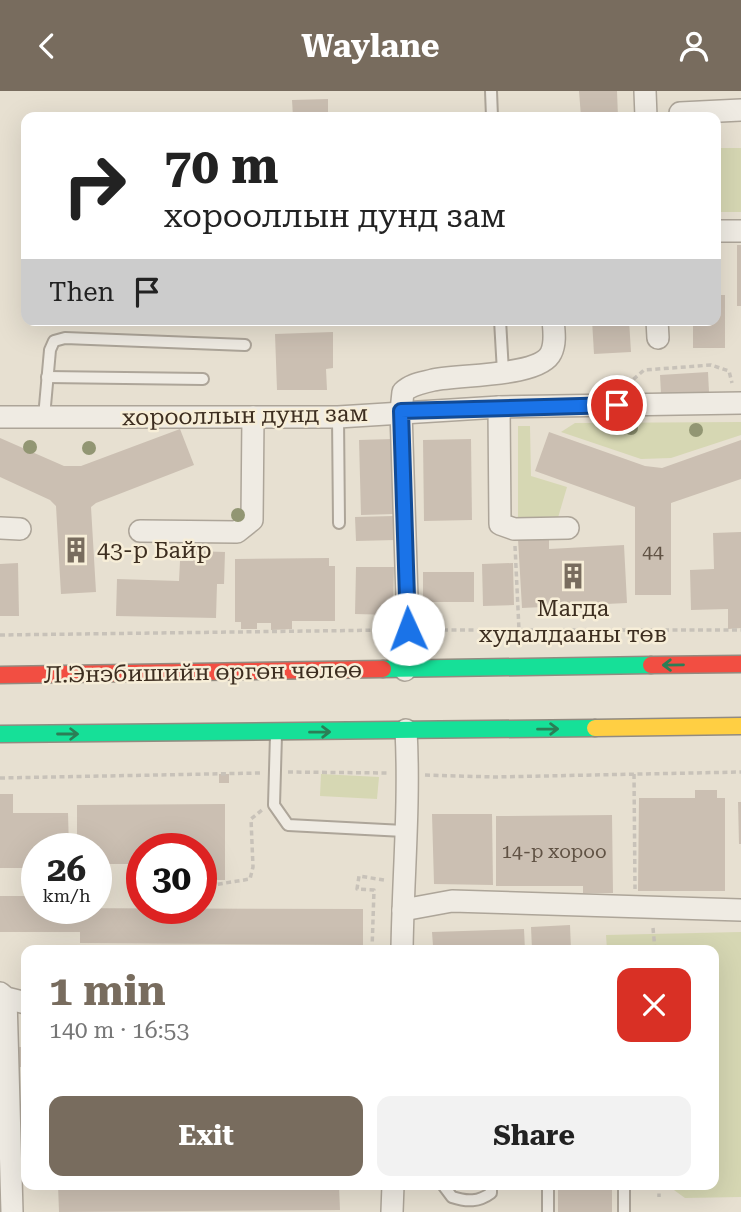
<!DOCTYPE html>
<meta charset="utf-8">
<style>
body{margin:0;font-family:"Roboto Serif",serif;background:#f2f2f2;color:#222;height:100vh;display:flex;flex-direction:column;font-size:26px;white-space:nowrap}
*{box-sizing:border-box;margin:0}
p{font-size:23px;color:#767676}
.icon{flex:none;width:38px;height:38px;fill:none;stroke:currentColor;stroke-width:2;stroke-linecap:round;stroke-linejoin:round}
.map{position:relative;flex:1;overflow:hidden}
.panel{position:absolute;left:21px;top:854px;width:698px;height:245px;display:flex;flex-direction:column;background:#fff;border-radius:14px;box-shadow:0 7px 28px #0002}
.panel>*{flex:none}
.top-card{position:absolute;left:21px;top:21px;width:700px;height:214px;border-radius:14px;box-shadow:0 7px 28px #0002;background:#fff;color:#222;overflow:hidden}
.speed{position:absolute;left:21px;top:742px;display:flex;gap:14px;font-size:35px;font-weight:700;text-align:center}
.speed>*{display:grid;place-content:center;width:91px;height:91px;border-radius:50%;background:#fff;box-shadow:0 7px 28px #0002;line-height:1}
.speed small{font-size:18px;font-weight:400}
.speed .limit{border:10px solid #d22;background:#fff;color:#111}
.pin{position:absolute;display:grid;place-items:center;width:60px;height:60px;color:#fff;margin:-30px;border:4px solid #fff;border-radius:50%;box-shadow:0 2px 7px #0007}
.me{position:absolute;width:77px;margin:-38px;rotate:358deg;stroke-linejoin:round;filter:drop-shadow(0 0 5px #0008)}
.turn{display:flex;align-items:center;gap:24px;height:147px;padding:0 28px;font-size:32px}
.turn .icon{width:91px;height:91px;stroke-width:2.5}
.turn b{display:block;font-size:49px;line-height:60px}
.then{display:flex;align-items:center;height:66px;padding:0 28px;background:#0003;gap:14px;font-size:26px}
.round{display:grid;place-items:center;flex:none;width:74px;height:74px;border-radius:14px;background:#f2f2f2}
.summary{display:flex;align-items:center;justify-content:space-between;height:119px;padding:0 28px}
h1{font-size:42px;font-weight:700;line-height:52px;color:#786c5e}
.action{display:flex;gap:14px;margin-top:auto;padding:14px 28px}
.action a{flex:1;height:80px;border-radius:14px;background:#786c5e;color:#fff;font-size:28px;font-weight:700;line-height:80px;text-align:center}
.action a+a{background:#f2f2f2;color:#222}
header{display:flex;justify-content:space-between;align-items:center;height:91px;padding:0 28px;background:#786c5e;color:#fff;font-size:32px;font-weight:700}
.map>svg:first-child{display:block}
</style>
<header><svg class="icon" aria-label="back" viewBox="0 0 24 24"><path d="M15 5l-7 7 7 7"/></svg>Waylane<svg class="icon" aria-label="person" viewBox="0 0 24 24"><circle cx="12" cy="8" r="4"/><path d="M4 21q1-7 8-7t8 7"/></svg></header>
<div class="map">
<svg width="741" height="1121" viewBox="0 0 741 1121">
<rect width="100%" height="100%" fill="#e7e0d1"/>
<g fill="#d6d7b3">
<rect x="716" y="57" width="25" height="64"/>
<path d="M741,331V344L671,367L641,368L561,341L575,332Z"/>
<path d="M518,335H530L531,385L567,396L557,430L518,431Z"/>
<path d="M321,683L379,686L377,708L320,705Z"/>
<path d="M741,841V1106L685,1107L667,1094H714V859H607L606,844Z"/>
</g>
<g fill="#cbbfb2">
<path d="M579,0H617L618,26H581Z"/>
<path d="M328,8V26H293L292,9Z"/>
<rect x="737" y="154" width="4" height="61"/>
<path d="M716,204H725V257H693V229H716Z"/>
<path d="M592,229H629L631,261L594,263Z"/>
<path d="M333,241V277L326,278L327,299H277L275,243Z"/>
<path d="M708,281L709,301L661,303L660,284Z"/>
<path d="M180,338L194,374L96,412L91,416L96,501L61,503L56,415L50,409L0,386V347L64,375H81Z"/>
<path d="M549,341L645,375L662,377L741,349V388L671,412V504H635V416L535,380Z"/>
<path d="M393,348L395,423L361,424L359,349Z"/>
<path d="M471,348L472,429L424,430L423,349Z"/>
<path d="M394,425L395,449L356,450L355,426Z"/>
<path d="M741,441V537L728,538V518L691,519L690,479L714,478L713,442Z"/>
<path d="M549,447V458L624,454L627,512L522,517L518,448Z"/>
<path d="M193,460L225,461L224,493H217L216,527L116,525L117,488L179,490L180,470H193Z"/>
<path d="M329,467V475H335V530H292V538L271,539V532H257V538H241V531H235V468Z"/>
<path d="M18,472L19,525H0V473Z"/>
<path d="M513,472L514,514L483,515L482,473Z"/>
<path d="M356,476H394L393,524L355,523Z"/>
<rect x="423" y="481" width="51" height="30"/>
<rect x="219" y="683" width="10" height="9"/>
<path d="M695,699H717V707H725V800H638L639,707H695Z"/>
<path d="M0,703H13V722H68L69,758H37V777H0Z"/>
<path d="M738,711H741V753H739Z"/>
<path d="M225,713V789H201V758H142V773H96V758H77V714Z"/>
<path d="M432,723H492L493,794L434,793Z"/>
<path d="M612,724L613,802H583V795H496V725Z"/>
<path d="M0,805H37V817L363,818V854L80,852V841H0Z"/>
<path d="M570,834L571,859H532L531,836Z"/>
<path d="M524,838L525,859H421V855H433L432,841Z"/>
<rect x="14" y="956" width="12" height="20"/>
<path d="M26,1064V1080H17L16,1065Z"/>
<path d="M58,1094H339L340,1119L59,1121Z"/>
<rect x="558" y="1094" width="54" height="27"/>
</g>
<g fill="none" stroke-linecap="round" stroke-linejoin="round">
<g stroke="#ada599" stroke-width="14">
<g id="lane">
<path d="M491,0L492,26"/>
<path d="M500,229L503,281"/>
<path d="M47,286L203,288"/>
<path d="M44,326L50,259L54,250L65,247L245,254"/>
<path d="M338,326L339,432"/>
<path d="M276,644L274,714L288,734L404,740"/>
<path d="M443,1094L452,1106C467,1111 479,1111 491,1102V1094"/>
<path d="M548,1094V1121"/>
<path d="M624,1094V1121"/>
</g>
</g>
<g stroke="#ada599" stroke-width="24">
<g id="street">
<path d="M645,0L646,26"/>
<path d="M680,22L741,19"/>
<path d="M716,140H741"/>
<path d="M657,229L658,247"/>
<path d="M499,316L500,433L514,438L568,437"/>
<path d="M0,326H338L499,316L741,312"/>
<path d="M0,437L20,438"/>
<path d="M140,440L237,441L252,429L253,326"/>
<path d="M405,579L408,538L401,320L403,301C411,293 422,292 433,289C460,283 540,286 551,262C556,252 554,240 553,229"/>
<path d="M403,819L452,810L741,819"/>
<path d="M402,859C403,786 410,712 406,639"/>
<path d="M0,902L6,907L26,912"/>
<path d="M6,907L12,1121"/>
<path d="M392,1121L393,1094"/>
</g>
</g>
<g stroke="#928b80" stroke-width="19">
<g id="fast">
<path d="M383,578L651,574"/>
<path d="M0,643L595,637"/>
</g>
</g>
<g stroke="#928b80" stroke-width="19">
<path id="slow" d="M595,637L741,635"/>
</g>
<g stroke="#928b80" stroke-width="19">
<g id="jam">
<path d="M651,574L741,573"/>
<path d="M0,584L383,578"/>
</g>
</g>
<g stroke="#c8c2b9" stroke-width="3.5" stroke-dasharray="5 3.5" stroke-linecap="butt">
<path d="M627,294L644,279L711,274L729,280L732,292"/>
<path d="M515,455L519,539"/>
<path d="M426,539H741"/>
<path d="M0,544L390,539"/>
<path d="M288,681L389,682"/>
<path d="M634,683L635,798"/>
<path d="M425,684L494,686L741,681"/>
<path d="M0,687L260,682"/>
<path d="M201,796L250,788L253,776L251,728L262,719"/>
<path d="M653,837L655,859"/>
<path d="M372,859L374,799L357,798L359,785L384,789"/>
<path d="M659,1094V1106"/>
</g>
<use href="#lane" stroke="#efebe3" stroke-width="10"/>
<use href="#street" stroke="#efebe3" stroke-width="21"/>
<use href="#fast" stroke="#16e098" stroke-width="16"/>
<use href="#slow" stroke="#ffcf43" stroke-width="16"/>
<use href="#jam" stroke="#f24e42" stroke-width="16"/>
</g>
<g fill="#929673">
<circle cx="631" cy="337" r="7"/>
<circle cx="696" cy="339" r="7"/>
<circle cx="30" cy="356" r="7"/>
<circle cx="89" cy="357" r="7"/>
<circle cx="238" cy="424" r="7"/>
</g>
<defs><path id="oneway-shaft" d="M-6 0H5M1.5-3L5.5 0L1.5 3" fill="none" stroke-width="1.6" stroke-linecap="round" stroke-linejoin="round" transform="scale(1.75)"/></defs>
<g stroke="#2b7e56">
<use href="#oneway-shaft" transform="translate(673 574) rotate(179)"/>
<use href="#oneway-shaft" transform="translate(548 638) rotate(-1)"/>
<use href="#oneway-shaft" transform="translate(320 641) rotate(-1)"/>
<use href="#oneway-shaft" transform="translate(68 643)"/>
</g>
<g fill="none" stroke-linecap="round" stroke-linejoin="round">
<g stroke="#114b97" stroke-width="18">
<path id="route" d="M408,538L401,320L617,314"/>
</g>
<use href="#route" stroke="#1a73e8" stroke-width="12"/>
</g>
<defs>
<g id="building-bare" transform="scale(2.1)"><path d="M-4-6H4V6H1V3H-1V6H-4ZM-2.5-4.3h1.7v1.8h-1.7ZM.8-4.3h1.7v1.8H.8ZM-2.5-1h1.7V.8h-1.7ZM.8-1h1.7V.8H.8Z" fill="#786c5e" stroke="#f7eed8" stroke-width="2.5" paint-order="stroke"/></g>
</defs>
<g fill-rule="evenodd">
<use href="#building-bare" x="76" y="459"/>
<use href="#building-bare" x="573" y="485"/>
</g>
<g text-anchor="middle" stroke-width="5" stroke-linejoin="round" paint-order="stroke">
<g font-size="19" fill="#605244">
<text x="653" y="467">44</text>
<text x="554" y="767">14-р хороо</text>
</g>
<g font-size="23" fill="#3d2e20" stroke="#f7eed8">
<text transform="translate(245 324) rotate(-1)" y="8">хорооллын дунд зам</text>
<text transform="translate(203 581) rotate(-1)" y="8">Л.Энэбишийн өргөн чөлөө</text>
</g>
<g font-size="23" fill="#3d2e20" stroke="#f7eed8" text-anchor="start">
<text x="97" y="467">43-р Байр</text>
<text x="573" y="525" text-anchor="middle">Магда<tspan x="573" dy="26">худалдааны төв</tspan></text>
</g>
</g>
</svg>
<div class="speed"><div>26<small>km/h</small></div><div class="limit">30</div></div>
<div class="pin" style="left:617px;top:314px;background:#d93025"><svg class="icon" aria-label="arrive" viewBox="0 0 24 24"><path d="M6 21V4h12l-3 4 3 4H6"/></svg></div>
<svg class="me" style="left:408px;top:538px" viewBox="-20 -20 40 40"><circle r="19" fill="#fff"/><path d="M0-13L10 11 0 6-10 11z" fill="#1a73e8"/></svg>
<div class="top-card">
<div class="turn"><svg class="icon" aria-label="right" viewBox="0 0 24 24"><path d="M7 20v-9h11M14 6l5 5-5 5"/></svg><div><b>70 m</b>хорооллын дунд зам</div></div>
<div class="then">Then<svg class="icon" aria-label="arrive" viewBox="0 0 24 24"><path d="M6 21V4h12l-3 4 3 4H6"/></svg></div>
</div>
<section class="panel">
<div class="summary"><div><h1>1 min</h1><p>140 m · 16:53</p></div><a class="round" style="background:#d93025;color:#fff"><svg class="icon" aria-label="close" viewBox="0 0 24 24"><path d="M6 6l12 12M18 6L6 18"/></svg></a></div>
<div class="action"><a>Exit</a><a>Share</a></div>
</section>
</div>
